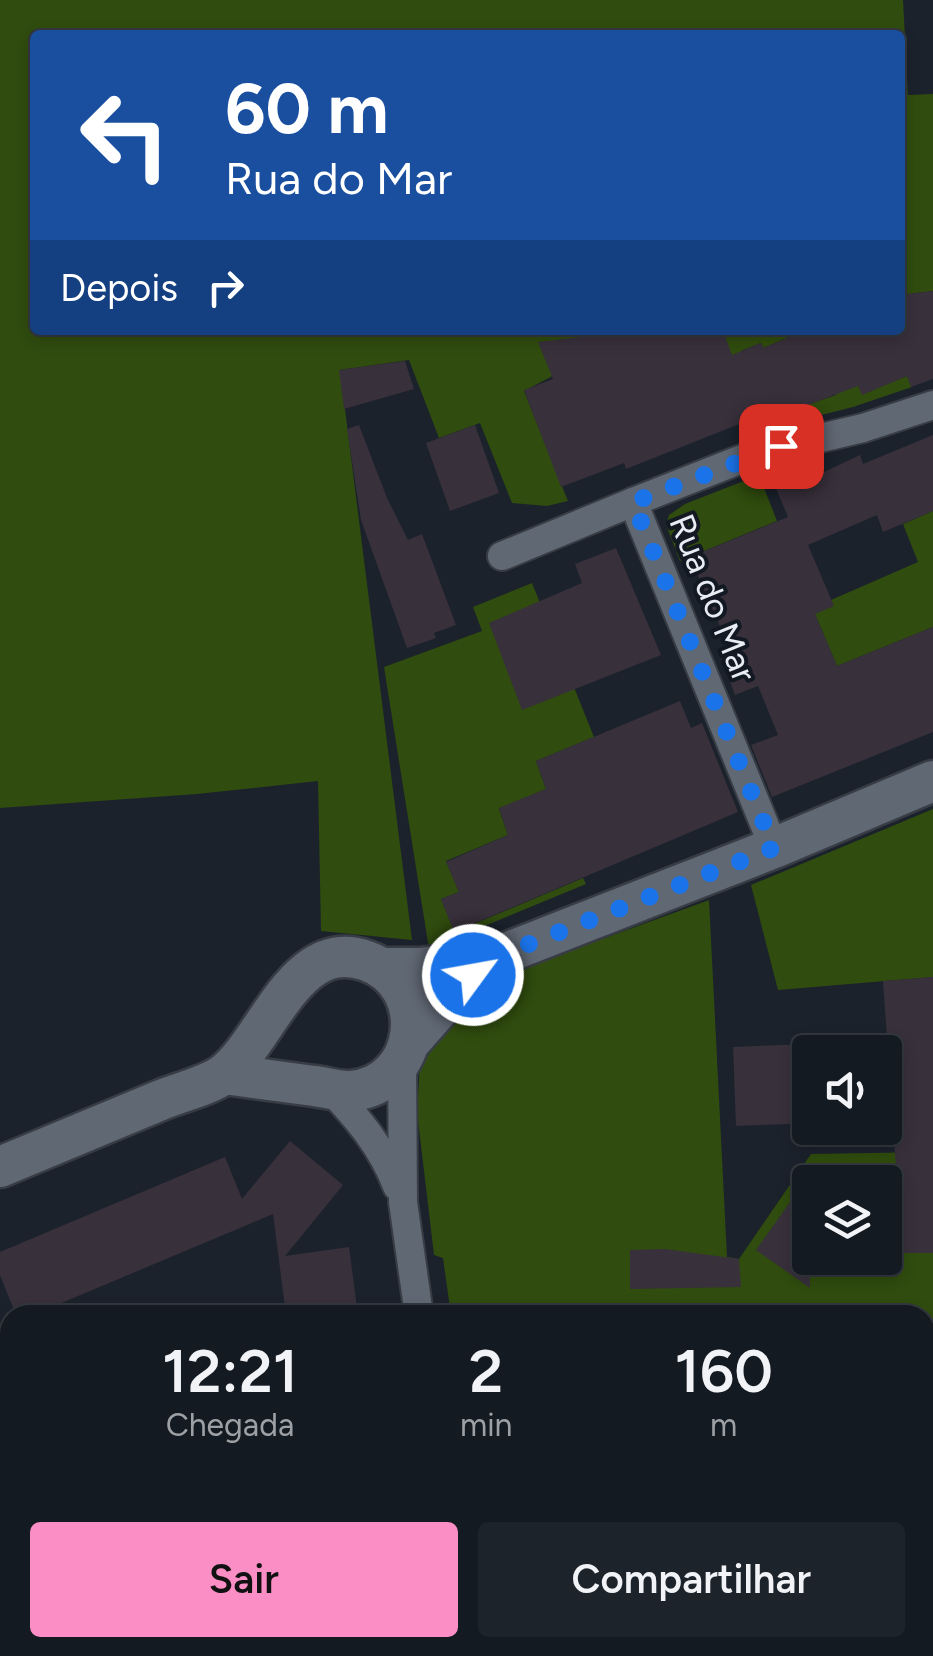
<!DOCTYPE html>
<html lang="pt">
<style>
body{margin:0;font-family:Figtree,sans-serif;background:#1d232a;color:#f1f3f6;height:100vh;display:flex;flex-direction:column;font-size:38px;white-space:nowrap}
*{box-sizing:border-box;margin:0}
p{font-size:32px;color:#9da1a5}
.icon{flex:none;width:55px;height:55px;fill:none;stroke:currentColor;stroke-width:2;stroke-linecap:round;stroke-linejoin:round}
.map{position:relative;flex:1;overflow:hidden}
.panel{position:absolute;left:0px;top:1305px;width:935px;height:352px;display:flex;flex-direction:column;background:#141a21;border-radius:30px 30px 0 0;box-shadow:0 5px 15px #0003,0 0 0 2px #33383f}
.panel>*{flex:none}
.top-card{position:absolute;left:30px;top:30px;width:875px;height:305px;border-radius:10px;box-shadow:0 5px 15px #0003,0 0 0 2px #33383f;background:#1a4fa0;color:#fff;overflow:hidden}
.fabs{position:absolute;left:792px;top:1035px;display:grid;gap:20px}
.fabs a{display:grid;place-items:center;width:110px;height:110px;border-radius:10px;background:#141a21;box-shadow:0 5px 15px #0003,0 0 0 2px #33383f;font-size:50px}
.pin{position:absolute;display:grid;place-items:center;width:85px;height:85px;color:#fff;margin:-42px;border-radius:20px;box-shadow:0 5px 15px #0006}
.me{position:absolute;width:110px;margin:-55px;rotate:58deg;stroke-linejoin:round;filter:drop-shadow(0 0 8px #0008)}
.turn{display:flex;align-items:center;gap:35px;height:210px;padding:0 30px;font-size:45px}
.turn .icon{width:130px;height:130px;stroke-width:2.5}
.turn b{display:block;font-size:70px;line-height:85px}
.then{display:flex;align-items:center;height:95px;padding:0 30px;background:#0003;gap:20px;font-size:38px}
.eta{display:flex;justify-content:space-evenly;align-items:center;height:170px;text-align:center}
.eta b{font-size:60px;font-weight:600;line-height:70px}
.cta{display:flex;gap:20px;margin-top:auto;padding:20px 30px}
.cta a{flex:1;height:115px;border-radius:10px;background:#fb8fc5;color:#111;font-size:40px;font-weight:600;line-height:115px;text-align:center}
.cta a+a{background:#1d232a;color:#f1f3f6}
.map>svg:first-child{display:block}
</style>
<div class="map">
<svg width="933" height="1656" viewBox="0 0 933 1656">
<rect width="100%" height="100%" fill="#1b222c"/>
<g fill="#304c0e" fill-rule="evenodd">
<path d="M0,0H903L908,95L933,94V291L900,295V35H35V330H640L524,391L568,501L547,506L512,503L480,423L439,438L409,360L340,370L412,940L321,931L318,781L197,794L0,808Z"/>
<path d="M723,330H806L763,348L761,343L741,351L740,358L719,367Z"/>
<path d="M810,330L842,346L862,394L907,376L912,387L853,407L793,422L789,411L836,395Z"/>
<path d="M759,475L777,521L680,561L666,525L669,515L685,504Z"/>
<path d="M933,511V627L837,666L815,614L831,600L918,562L903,524Z"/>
<path d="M532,583L594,737L536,761L546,789L499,809L508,835L446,861L459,892L441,899L455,932L583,878L586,884L429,949L384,667L482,631L473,607Z"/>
<path d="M933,809V977L778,990L751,885Z"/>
<path d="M709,900L727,1257L739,1259L811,1154L933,1152V1516L925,1517V1315H451L443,1258L434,1255L417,1112L420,1063L440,1020L504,975ZM810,1182H885V1258H810Z"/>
<path d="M0,1453L10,1456V1546L0,1544Z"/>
<path d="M492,1648H668L665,1656H492Z"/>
</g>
<g fill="#38303b">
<path d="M933,291V379L911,387L907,376L862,395L858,386L745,429L742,423L626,469L624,463L561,487L524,390L553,379L538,342L640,330H723L732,355L761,343L763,348L806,330H900V295Z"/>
<path d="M405,361L414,389L344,409L339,370Z"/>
<path d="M359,425L387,498L408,540L422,534L456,625L434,633L436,638L407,648L361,520L347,429Z"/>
<path d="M475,425L499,493L450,511L426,443Z"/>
<path d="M933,435V511L883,532L877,515L808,545L834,606L815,614L837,666L933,627V732L772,797L751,745L778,735L758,686L735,695L721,658L732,654L690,557L788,517L775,486L804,474L807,480L860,455L863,464Z"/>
<path d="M616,548L661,655L522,710L489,623L582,583L575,564Z"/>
<path d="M680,701L691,728L702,723L738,812L454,932L441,899L459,892L446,862L508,835L499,808L546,789L536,761Z"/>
<path d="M933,977V1253H900L901,1182H897L883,981Z"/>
<path d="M810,1044V1123L736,1126L733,1047Z"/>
<path d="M290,1141L343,1185L285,1256L349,1247L358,1315H286L273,1214L33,1315H16L0,1275V1252L225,1157L242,1199Z"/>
<path d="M810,1174V1288L756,1250Z"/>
<path d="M665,1249L739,1259L741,1287L630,1289V1250Z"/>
</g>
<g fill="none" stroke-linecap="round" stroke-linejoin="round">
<g stroke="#383d45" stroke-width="19">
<g id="lane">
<path d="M175,1315H202"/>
<path d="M0,1335L10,1346"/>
<path d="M0,1385L10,1379"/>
<path d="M229,1656L233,1648"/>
</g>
</g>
<g stroke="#383d45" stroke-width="32">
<g id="street">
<path d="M502,556L633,502"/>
<path d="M774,848L633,502L757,453L863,428L933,405"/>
<path d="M402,1061L403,1202L419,1315"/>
<path d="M331,1090C359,1120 382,1147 397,1186"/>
<path d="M925,1532H933"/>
<path d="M464,1648L465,1656"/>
<path d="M418,1656L422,1648"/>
</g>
</g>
<g stroke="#383d45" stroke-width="45">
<g id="secondary">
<path d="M382,968H420L493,958L774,848L933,781"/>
<path d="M410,1042L454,992L493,958"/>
<path d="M0,1167C54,1145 107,1122 161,1100C180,1092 208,1086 224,1074C268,1040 295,935 367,961C433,985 422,1085 351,1091C339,1092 326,1087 314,1086C284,1082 254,1078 224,1074"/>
</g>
</g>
<path stroke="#767c85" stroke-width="6" stroke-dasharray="5 5" stroke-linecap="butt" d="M889,1656L890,1648"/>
<use href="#lane" stroke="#606874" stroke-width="14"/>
<use href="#street" stroke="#606874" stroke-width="28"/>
<use href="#secondary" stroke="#606874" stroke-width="40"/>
</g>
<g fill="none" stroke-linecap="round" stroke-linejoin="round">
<path stroke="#1a73e8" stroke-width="18" stroke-dasharray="0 32.4" d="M473,975L493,958L774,848L633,502L781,446"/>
</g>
<g text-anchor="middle" stroke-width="8" stroke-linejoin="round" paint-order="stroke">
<g font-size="35" fill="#e8edf4" stroke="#121923">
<text transform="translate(713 598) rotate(68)" y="12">Rua do Mar</text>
</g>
</g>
</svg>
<div class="fabs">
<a><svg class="icon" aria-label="sound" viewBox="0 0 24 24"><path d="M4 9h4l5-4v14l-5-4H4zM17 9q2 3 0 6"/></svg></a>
<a><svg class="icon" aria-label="layers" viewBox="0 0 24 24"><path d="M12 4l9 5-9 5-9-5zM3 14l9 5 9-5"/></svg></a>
</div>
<div class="pin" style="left:781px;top:446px;background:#d93025"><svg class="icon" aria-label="arrive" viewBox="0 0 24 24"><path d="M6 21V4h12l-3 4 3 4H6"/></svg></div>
<svg class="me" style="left:473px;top:975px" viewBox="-20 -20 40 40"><circle r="17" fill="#1a73e8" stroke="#fff" stroke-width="3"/><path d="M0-11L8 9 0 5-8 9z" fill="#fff"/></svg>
<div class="top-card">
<div class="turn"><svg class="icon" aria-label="left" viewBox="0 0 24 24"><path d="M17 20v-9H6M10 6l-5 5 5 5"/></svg><div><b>60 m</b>Rua do Mar</div></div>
<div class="then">Depois<svg class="icon" aria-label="right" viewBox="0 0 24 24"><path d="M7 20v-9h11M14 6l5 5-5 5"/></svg></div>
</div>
<section class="panel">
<div class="eta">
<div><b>12:21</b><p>Chegada</p></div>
<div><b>2</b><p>min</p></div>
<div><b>160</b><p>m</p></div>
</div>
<div class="cta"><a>Sair</a><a>Compartilhar</a></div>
</section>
</div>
